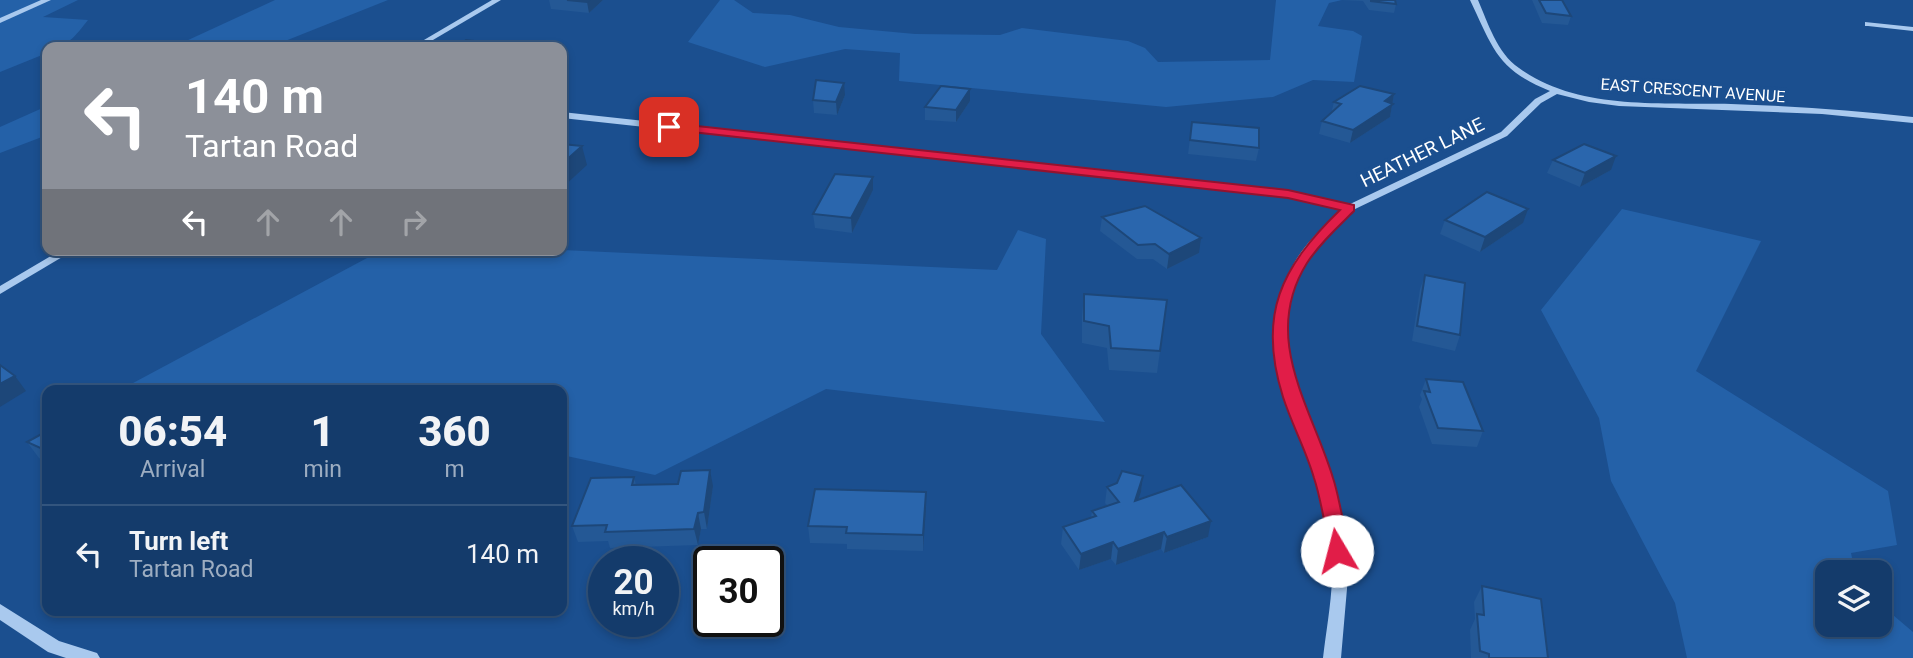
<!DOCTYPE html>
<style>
body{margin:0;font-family:Roboto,sans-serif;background:#214673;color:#f1f3f6;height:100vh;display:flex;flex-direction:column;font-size:26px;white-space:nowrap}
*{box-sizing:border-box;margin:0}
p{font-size:23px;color:#9dadc1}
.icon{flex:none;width:38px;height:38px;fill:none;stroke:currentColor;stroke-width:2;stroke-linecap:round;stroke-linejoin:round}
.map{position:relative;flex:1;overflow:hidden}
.details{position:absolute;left:42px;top:385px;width:525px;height:231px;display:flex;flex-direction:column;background:#143b6b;border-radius:14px;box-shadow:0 4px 10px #0003,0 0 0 2px #33557e}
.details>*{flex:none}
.guide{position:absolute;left:42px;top:42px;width:525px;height:214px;border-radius:14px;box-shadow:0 4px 10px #0003,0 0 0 2px #33557e;background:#8c9099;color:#fff;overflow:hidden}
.buttons{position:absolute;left:1815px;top:560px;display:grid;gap:14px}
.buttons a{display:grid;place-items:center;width:77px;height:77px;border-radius:14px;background:#143b6b;box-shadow:0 4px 10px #0003,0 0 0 2px #33557e;font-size:35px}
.speed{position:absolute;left:588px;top:546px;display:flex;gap:14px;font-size:35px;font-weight:700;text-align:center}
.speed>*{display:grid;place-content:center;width:91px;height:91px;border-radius:50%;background:#143b6b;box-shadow:0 4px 10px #0003,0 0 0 2px #33557e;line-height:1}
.speed small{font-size:18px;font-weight:400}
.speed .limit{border:4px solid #111;border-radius:10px;background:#fff;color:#111}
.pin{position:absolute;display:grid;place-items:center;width:60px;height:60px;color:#fff;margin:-30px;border-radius:14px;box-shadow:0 4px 10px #0006}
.me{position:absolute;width:77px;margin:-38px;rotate:352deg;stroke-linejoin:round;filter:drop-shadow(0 0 5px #0008)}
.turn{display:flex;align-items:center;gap:24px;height:147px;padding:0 28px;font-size:32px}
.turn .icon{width:91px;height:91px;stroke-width:2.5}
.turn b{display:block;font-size:49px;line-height:60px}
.lanes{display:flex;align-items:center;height:66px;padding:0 28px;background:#0003;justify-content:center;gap:35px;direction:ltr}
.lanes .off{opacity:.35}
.eta{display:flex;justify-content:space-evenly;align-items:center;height:119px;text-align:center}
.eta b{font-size:42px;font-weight:800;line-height:49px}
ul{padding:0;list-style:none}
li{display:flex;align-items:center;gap:21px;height:98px;padding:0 28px;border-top:2px solid #33557e}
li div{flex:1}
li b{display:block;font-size:26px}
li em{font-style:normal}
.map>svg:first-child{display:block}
</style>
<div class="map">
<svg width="1913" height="658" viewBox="0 0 1913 658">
<rect width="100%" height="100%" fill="#1b4f8f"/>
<g fill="#2461a8">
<path d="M0,0H78L43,17L88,20C75,36 69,47 47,47V53L0,72Z"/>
<path d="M275,0H388L270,47H173Z"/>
<path d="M720,0H734L753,13L790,15L839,27L915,34L1000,35L1022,28L1128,41L1145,48L1158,62L1270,60L1276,0H1342L1329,3L1318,26L1353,31L1362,36L1354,82L1313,80L1273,97L1166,107L899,81L900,53L845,49L765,67L688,42Z"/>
<path d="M47,106V135L0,153V127Z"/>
<path d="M1622,209L1761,241L1696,371L1888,491L1897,545L1851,553L1855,572H1827V625H1880V604L1913,632V658H1687L1675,603L1611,481L1599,418L1541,310Z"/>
<path d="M1018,230L1046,239L1041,334L1105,422L826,389L655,475L562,455V390H120L382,250H562L997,270Z"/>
</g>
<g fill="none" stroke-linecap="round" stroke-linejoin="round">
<g fill="#a9c9ee" fill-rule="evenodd">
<path d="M41,0H51L0,23V18Z"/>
<path d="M492,0H501L421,47H412Z"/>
<path d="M1470,0H1478C1488,23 1497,53 1519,68C1578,111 1662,102 1731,104C1792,106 1853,110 1913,117V123L1822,114L1619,106L1589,102L1557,94L1541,103L1507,136L1353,210L1321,242L1304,264L1293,291L1287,322L1288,357L1298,397L1330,477L1342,525L1348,577L1341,658H1323C1326,632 1331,605 1332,579C1333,548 1324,509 1316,479C1309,452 1295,426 1285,399C1270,356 1271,306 1293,265C1304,244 1324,226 1342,209L1288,197L562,118V112L1288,191L1348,205L1501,132L1535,99L1550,91C1497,70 1493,48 1470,0Z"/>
<path d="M1865,22L1913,27V31L1868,26H1865Z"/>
<path d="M61,250H74L0,294V286Z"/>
<path d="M0,604L59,641L97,653L100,658H66L48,652L0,620Z"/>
</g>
</g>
<g fill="#245895">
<path d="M549,0H603L589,13L551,9Z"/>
<path d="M1340,0H1395L1396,4L1394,13L1369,10L1363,1Z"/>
<path d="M1532,0H1562L1571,16L1568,25L1542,23Z"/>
<path d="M970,89V101L956,122L925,120V107Z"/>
<path d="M1394,94L1390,117L1350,143L1319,134L1322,121L1331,114L1334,102Z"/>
<path d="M845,95L837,115L814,113L813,100Z"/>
<path d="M1192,122L1259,148L1256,161L1188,154Z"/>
<path d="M1553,160L1611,170L1580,187L1547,173Z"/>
<path d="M873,190L852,233L815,228L813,214Z"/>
<path d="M1102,217L1199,253L1167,269L1153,259H1137L1100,231Z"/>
<path d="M1445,220L1523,223L1480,252L1440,234Z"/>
<path d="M1425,275L1460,335L1455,351L1412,341L1420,289Z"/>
<path d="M1084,294L1167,300L1157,373L1109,370L1107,348L1082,343V316Z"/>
<path d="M1426,379L1483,431L1477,447L1432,444L1419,407L1422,399L1420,395Z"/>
<path d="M47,431V462L39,458L27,442Z"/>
<path d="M1143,476L1141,492L1138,499L1208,537L1164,553L1161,549L1116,565L1111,559L1079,570L1061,544L1063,527L1091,518L1092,511L1107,505L1105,503L1107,487Z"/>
<path d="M634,477L636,485L713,486L707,529H701L698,545L610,548L608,541L578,542L572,526Z"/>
<path d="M926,492V508L923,551L847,549V544L810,543L808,526Z"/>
<path d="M1482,586L1548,658H1471L1470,630L1475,619L1474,602Z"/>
</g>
<g fill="#1d4779">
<path d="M589,0H603L589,13L587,2Z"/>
<path d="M844,83L845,95L837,115L836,102Z"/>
<path d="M970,89V101L956,122V110Z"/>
<path d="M1394,94L1390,117L1350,143L1353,130L1385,101Z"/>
<path d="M582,146L587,165L562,188V164Z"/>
<path d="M1616,156L1611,170L1580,187L1585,173Z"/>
<path d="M873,177V190L852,233L851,218Z"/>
<path d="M1528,209L1523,223L1480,252L1485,237Z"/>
<path d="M1201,238L1199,253L1167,269L1169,254Z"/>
<path d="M15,376L26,391L0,407V384Z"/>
<path d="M710,470L713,486L707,529L704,512Z"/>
<path d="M1143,476L1141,492L1132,517L1135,501Z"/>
<path d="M926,492V508L923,551V535Z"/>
<path d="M698,513L701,529L698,545L694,529Z"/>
<path d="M1211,521L1208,537L1164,553L1167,537Z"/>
<path d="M1164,532L1161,549L1116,565L1118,549Z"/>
<path d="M1113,542L1111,559L1079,570L1081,554Z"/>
</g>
<g fill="#2a66ad" stroke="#1d4779" stroke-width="2">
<path d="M567,0H589L587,2Z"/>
<path d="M1371,0H1395L1396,4L1371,1Z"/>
<path d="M1539,0H1562L1571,16L1546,13Z"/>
<path d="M466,40L506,45L504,47H457Z"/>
<path d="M816,80L844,83L836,102L813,100Z"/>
<path d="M941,86L970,89L956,110L925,107Z"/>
<path d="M1360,86L1394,94L1385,101L1393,104L1353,130L1322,121L1341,104L1334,102Z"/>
<path d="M1192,122L1259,128V148L1190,140Z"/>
<path d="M562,144L582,146L562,164Z"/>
<path d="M1584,144L1616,156L1585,173L1553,160Z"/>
<path d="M835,174L873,177L851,218L813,214Z"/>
<path d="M1487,192L1528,209L1485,237L1445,220Z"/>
<path d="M1145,206L1201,238L1169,254L1155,244L1138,245L1102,217Z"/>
<path d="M1425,275L1465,283L1460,335L1417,326Z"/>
<path d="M1084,294L1167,300L1160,351L1111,348L1109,326L1084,321Z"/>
<path d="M0,365L15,376L0,384Z"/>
<path d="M1426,379L1463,382L1483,431L1438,428L1424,391L1430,392Z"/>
<path d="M47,431V451L27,442Z"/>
<path d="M710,470L704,512L698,513L694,529L605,532L607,525L572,526L591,478L634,477L632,485L678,484L681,471Z"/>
<path d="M1122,471L1143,476L1135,501L1181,485L1211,521L1167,537L1164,532L1118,549L1113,542L1081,554L1063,527L1096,516L1092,511L1119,502L1107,487L1117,483Z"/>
<path d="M815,489L926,492L923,535L846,533L847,527L808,526Z"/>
<path d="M1482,586L1541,599L1548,658H1489V654L1480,651L1477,614L1484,615Z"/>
</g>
<path fill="#e11d48" stroke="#92132f" stroke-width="2" d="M669,123L1288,190L1354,205V211C1338,227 1320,243 1307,263C1260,338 1312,408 1333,478C1337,490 1339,502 1342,515C1345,527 1350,545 1344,556L1337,559L1330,556C1325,547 1326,536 1325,525C1322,509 1319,493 1314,478C1306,450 1292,425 1283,397C1257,315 1281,267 1340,210L1288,198L665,129V124Z"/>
<g text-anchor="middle" stroke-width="7" stroke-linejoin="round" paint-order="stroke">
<g font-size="16" fill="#fff" stroke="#1b4f8f">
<text transform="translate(1693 90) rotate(4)" y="6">EAST CRESCENT AVENUE</text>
</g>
<g font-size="19" fill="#fff" stroke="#1b4f8f">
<text transform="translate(1422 152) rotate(-26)" y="7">HEATHER LANE</text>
</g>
</g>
</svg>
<div class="buttons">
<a><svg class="icon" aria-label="layers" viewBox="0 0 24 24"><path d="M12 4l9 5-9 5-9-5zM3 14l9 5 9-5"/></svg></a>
</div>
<div class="speed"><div>20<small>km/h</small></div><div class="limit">30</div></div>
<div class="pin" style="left:669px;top:127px;background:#d93025"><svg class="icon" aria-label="arrive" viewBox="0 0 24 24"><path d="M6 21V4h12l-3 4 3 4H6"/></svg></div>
<svg class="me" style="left:1337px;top:551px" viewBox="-20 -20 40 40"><circle r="19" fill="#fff"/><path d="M0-13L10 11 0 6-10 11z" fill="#e11d48"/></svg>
<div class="guide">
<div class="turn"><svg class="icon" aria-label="left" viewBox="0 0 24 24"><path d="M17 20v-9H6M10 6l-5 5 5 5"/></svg><div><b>140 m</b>Tartan Road</div></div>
<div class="lanes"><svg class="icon" aria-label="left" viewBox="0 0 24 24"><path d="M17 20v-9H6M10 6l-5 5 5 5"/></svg><svg class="icon off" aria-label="ahead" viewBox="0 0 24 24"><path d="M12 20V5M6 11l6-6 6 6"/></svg><svg class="icon off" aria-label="ahead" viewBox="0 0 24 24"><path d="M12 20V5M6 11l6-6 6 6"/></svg><svg class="icon off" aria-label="right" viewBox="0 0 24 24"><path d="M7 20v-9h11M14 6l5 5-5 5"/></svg></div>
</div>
<section class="details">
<div class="eta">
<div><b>06:54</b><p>Arrival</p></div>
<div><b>1</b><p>min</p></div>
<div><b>360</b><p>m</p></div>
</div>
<ul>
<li><svg class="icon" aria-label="left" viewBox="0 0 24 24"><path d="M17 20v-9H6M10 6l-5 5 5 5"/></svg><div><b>Turn left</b><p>Tartan Road</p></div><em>140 m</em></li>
</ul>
</section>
</div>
